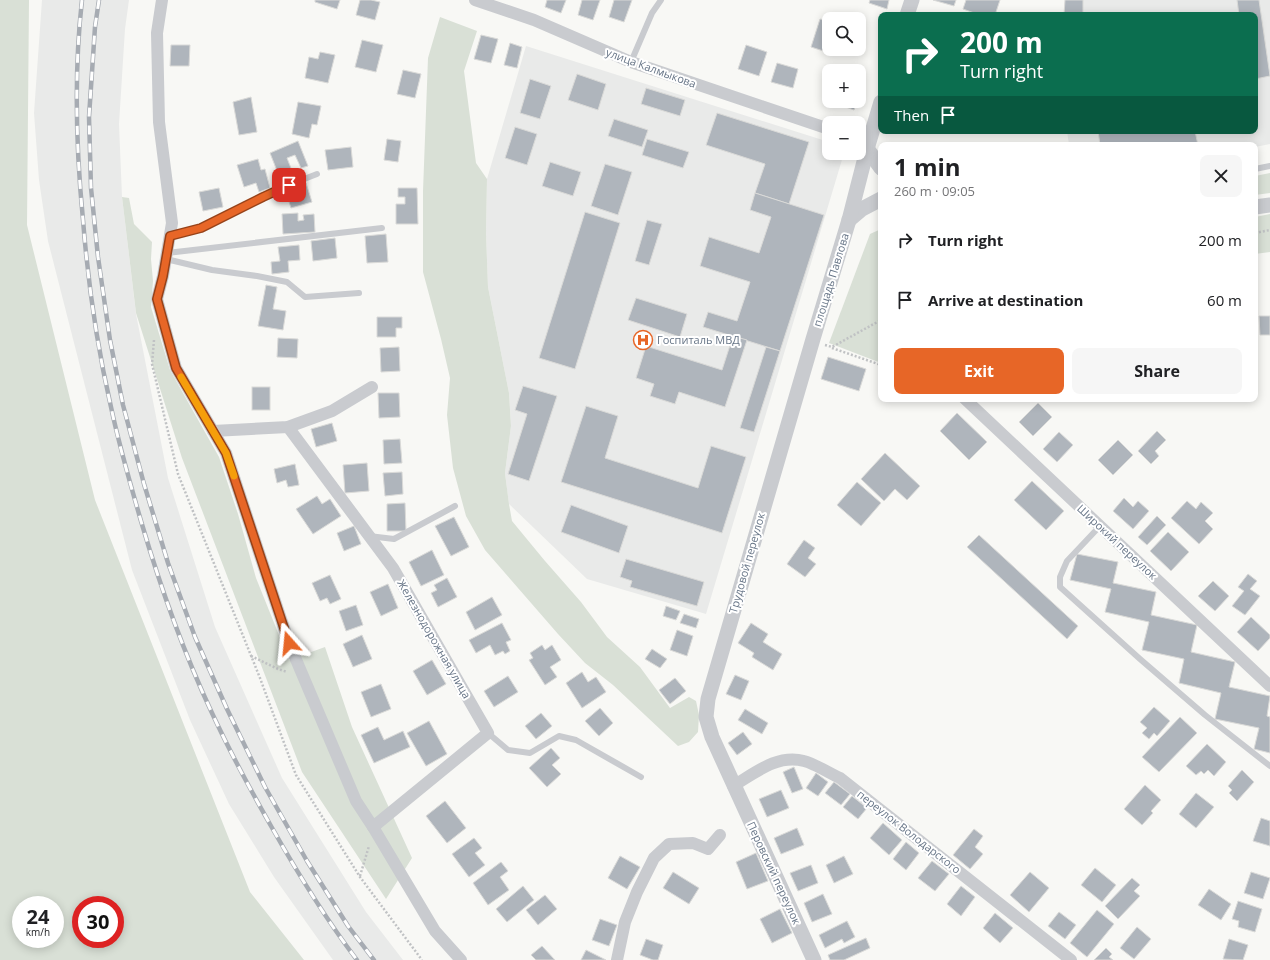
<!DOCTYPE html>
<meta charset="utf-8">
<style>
body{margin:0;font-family:"Open Sans",sans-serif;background:#f6f6f6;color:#202124;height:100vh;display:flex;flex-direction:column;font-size:15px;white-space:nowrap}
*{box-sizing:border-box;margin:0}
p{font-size:13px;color:#757577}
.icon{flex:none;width:22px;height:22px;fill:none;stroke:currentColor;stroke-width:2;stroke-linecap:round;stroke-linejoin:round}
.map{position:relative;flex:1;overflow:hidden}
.panel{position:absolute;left:878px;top:142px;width:380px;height:260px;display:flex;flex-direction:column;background:#fff;border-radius:8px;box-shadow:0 2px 10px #0003}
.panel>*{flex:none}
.hud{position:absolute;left:878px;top:12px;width:380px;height:122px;border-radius:8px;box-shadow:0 2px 10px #0003;background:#0b6e4f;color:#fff;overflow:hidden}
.tools{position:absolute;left:822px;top:12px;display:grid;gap:8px}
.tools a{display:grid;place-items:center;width:44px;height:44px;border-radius:8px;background:#fff;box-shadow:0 2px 10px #0003;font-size:20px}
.speed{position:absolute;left:12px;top:896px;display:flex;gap:8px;font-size:20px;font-weight:700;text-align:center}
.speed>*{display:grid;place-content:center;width:52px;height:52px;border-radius:50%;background:#fff;box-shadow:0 2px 10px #0003;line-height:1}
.speed small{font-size:10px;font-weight:400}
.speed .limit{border:6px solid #d22;background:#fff;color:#111}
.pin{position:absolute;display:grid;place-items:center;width:34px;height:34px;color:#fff;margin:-17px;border-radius:8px;box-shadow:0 2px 6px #0006}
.me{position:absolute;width:44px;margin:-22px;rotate:342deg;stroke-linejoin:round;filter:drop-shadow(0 0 3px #0008)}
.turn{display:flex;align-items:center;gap:14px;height:84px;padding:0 16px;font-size:18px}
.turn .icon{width:52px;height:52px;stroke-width:2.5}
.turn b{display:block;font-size:28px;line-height:34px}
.then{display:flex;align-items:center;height:38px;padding:0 16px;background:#0003;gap:8px;font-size:15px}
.round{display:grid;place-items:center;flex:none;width:42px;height:42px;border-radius:8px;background:#f6f6f6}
.overview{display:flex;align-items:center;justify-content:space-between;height:68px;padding:0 16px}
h1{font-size:24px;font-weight:700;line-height:30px}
.button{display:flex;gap:8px;margin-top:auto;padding:8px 16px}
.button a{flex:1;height:46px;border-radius:8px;background:#e76627;color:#fff;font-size:16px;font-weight:700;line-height:46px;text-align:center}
.button a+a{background:#f6f6f6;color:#202124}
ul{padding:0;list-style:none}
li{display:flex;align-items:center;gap:12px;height:60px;padding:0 16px}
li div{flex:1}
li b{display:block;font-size:15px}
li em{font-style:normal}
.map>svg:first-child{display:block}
</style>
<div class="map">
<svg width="1270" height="960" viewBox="0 0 1270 960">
<rect width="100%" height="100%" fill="#f8f8f5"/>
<g fill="#e9eae9">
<path d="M42,0H129L125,29L119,124L122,197L136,314L168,478L215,627L282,778L366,912L403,960H333L274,877L229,804L190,720L132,570L48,241L39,180L34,113Z"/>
<path d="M1065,0H1270V144L1255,147V145H1069L1067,131H1255V15H1064Z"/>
<path d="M526,46L829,142V153H844L706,614L587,579L509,504L505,473L511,426L509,393L488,287L486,233L487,179Z"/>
</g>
<g fill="#d9e0d6" fill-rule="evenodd">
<path d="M0,0H29L27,225L95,500L250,892L304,960H0ZM21,905H55V939H21ZM81,905H115V939H81Z"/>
<path d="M440,17L477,31L464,71L476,163L487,179L486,233L488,287L509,393L511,426L505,473L509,504L512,521L545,561L581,602L607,637L640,667L670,708L689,697L696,701L699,715L698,732L689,742L678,746L613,685L585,663L558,634L485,550L466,516L453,468L447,415L450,378L441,339L423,272V191L428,58Z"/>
<path d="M1270,173V193L1255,195V176Z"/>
<path d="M122,197L129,198L134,224L152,242L151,259L153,281L151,307L170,370L219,457L238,514L256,578L289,660L325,647L352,727L412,858L386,899L302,772L182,458L136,313Z"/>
<path d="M1270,214V252L1255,254V217Z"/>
<path d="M881,229V363L829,343L870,234Z"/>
</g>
<g fill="#afb5bc" stroke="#dadad8">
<path d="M315,0H340L337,9L315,2Z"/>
<path d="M360,0H371L380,2L375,20L356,15Z"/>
<path d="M547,0H566L561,13L545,7Z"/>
<path d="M582,0H600L593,20L578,15Z"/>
<path d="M614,0H632L624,22L609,17Z"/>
<path d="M870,0H889L887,9L869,3Z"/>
<path d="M933,0H956L954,6Z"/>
<path d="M966,0H1000L995,15H980L963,9Z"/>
<path d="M1065,0H1083V15H1064Z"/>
<path d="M1237,0H1259L1270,76L1255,79V15H1239Z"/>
<path d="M820,19L829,21V49H835L833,54L811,47Z"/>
<path d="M481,35L498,39L491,63L474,59Z"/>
<path d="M362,40L383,45L376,72L355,67Z"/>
<path d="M510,43L522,47L517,68L504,65Z"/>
<path d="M171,45H190L189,66H170Z"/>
<path d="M746,45L767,52L759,76L738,69Z"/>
<path d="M320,52L335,55L328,83L305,78L309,57L318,59Z"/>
<path d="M777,63L798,69L793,88L771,82Z"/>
<path d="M403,70L421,74L415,98L397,94Z"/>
<path d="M577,74L606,84L598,110L568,100Z"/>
<path d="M530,79L551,86L540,119L520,113Z"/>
<path d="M646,88L685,100L680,116L641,104Z"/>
<path d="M251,97L257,132L239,135L233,102Z"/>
<path d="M829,100V101H857L854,110L829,101Z"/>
<path d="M298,102L321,106L317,125L312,124L309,138L292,134Z"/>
<path d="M717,113L809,142L789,204L755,193L765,164L706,145Z"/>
<path d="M614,119L648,130L642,147L608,136Z"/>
<path d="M515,127L537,134L527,165L505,158Z"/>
<path d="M1098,131H1195L1198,145H1100Z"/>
<path d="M387,139L401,141L398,162L384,160Z"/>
<path d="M647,139L689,152L683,168L642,155Z"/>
<path d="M298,141L308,166L301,168L295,155L287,158L294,176L281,181L270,153Z"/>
<path d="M351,147L353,167L328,170L325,150Z"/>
<path d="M258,159L261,170L265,169L270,188L259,192L256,183L244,187L237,165Z"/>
<path d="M550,162L581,172L573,196L542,186Z"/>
<path d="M605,164L632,172L618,215L591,206Z"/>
<path d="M306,183L312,202L291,208L285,189Z"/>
<path d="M219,188L223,207L203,211L199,192Z"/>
<path d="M398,188H417L418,224H396V204H405V197H398Z"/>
<path d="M755,193L824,215L780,351L703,327L708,312L737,321L750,282L700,266L709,237L759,253L771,217L750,210Z"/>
<path d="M585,212L620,223L575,369L539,358Z"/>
<path d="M298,213V221L304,220L303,215L314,214L315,232L283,234L282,214Z"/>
<path d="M647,220L662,224L649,265L635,261Z"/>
<path d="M386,234L388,262L367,263L365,236Z"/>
<path d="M335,238L337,258L313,261L311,241Z"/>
<path d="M299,245L300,260L288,261L289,272L272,274L271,262L280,261L278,247Z"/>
<path d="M266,285L277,287L273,309L286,311L283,330L258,326Z"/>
<path d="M636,298L687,314L680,337L628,320Z"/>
<path d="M1259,316H1270V335H1260Z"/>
<path d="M377,317H402V328H396V337H377Z"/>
<path d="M733,336L747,340L725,407L679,392L675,404L650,396L654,384L636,378L646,346L722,370Z"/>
<path d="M278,338L298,339L297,358L277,357Z"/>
<path d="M399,347L400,371L381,372L380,348Z"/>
<path d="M766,347L780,351L754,432L740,428Z"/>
<path d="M828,357L866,369L859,391L821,379Z"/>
<path d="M523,386L557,396L529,481L508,474L527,414L515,410Z"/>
<rect x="252" y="387" width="18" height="23"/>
<path d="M378,393H399L400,417L379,418Z"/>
<path d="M1038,403L1052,417L1033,436L1019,422Z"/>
<path d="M586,406L618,416L605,458L698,488L711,446L746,457L722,533L561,482Z"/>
<path d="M957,413L987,442L969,460L940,431Z"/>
<path d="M332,423L337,441L316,447L311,429Z"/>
<path d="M1157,431L1166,440L1155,451L1159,456L1151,464L1138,451Z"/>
<path d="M1059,432L1073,445L1057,462L1043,449Z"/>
<path d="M400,439L402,463L384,464L383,440Z"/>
<path d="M1118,440L1133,455L1113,475L1098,460Z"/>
<path d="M885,453L920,486L907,500L895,489L884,501L861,479Z"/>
<path d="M367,463L369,491L345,493L343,465Z"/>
<path d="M295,464L299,485L288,487L286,480L277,483L274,469Z"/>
<path d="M402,472L403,494L385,496L383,473Z"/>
<path d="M1032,481L1064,511L1046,530L1014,500Z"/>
<path d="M857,482L881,503L861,526L837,505Z"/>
<path d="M317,496L322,504L330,499L341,516L313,534L296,509Z"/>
<path d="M1124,498L1133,507L1138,501L1149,511L1133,529L1113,511Z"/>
<path d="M1187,501L1196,509L1201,502L1213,513L1205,521L1213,529L1199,544L1171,518Z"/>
<path d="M405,503L406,531H387V504Z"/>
<path d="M571,505L628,526L619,553L561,532Z"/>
<path d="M1157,516L1166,525L1147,545L1138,537Z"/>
<path d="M454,517L469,547L451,556L435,526Z"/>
<path d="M354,526L361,544L344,551L337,533Z"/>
<path d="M1168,532L1189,552L1171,571L1150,551Z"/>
<path d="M979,535L1078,626L1067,639L967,547Z"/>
<path d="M804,540L815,548L808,558L816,564L805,577L787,564Z"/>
<path d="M432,550L444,575L421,586L409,562Z"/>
<path d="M1077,554L1118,562L1113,583L1156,592L1151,615L1197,625L1191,652L1235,662L1229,687L1270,696L1267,716L1270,717V753L1254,749L1259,728L1215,719L1221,693L1179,683L1184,659L1142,650L1149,622L1105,612L1111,589L1070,580Z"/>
<path d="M626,559L704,582L697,606L630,587L632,581L620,577Z"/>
<path d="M1248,574L1257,581L1250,589L1260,596L1245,615L1232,606L1244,591L1238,587Z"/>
<path d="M330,575L341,599L330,604L327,598L320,601L312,583Z"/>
<path d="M447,578L457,597L438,607L431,593L437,590L434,585Z"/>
<path d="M1213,581L1229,596L1215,611L1198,596Z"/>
<path d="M388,584L398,608L381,616L370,592Z"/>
<path d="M492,597L502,615L475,630L466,612Z"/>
<path d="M356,605L363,625L346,631L339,611Z"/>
<path d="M666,606L680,611L676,620L663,616Z"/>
<path d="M684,614L699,619L696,628L680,623Z"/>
<path d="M1251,617L1270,635V638L1258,651L1237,632Z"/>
<path d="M502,623L511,640L506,642L510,651L505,654L503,651L495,655L490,645L476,653L469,640Z"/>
<path d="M751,623L768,634L763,642L782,654L773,670L752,657L754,653L738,643Z"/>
<path d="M677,630L693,636L687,656L670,650Z"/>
<path d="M362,635L372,659L353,667L343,644Z"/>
<path d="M542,645L545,650L552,645L561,660L550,667L557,677L545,685L529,660L533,658L530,653Z"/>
<path d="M652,649L667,659L660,668L645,659Z"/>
<path d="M432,660L446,684L427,695L413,671Z"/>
<path d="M582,672L588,682L596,677L606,692L582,708L566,683Z"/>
<path d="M735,675L749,681L741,700L726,694Z"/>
<path d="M508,676L518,692L494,707L484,691Z"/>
<path d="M675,678L686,691L670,704L659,690Z"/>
<path d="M381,684L391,709L371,717L361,692Z"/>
<path d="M1154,707L1170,721L1157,736L1154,733L1149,739L1142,733L1147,728L1140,722Z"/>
<path d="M600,708L613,723L599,736L585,721Z"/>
<path d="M745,709L768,723L762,734L738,720Z"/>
<path d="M541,713L552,726L536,739L525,726Z"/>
<path d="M1180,717L1197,733L1159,772L1142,757Z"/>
<path d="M429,721L447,754L426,766L407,733Z"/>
<path d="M378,727L384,740L403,731L410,747L374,763L361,735Z"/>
<path d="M743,732L752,744L737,755L728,743Z"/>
<path d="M1207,744L1226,762L1214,776L1208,770L1204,774L1201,771L1196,775L1186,766Z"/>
<path d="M551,748L560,758L552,765L561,774L547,787L529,768Z"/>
<path d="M794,767L803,789L792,793L783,772Z"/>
<path d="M1242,770L1254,782L1237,801L1229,793L1232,790L1228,786Z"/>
<path d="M816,773L828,782L818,796L806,788Z"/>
<path d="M834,782L850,794L841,805L825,793Z"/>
<path d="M1145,785L1161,800L1151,811L1153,813L1142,825L1124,809Z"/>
<path d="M781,790L789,808L767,817L759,799Z"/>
<path d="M1196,793L1214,807L1196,828L1179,814Z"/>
<path d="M852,796L867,808L858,819L843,807Z"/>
<path d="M445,801L466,828L447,843L426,816Z"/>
<path d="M1261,818L1270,821V846L1253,841Z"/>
<path d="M883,823L902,840L889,855L870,838Z"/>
<path d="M797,828L804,845L781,854L774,838Z"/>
<path d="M974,829L983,836L975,847L983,854L970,869L953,855Z"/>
<path d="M474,838L482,848L475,853L485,865L469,877L452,854Z"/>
<path d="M906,842L919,853L906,870L893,859Z"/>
<path d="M756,853L768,881L747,889L736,862Z"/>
<path d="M620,856L640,867L627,889L608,878Z"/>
<path d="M844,856L853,874L834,883L826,865Z"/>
<path d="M932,861L949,874L935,891L918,878Z"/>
<path d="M501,862L508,871L500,877L509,890L488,905L473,883Z"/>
<path d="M811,865L818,883L798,891L790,873Z"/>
<path d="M1095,868L1116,885L1102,902L1081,885Z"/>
<path d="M673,872L699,888L689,904L663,888Z"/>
<path d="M1030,872L1049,888L1029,912L1010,895Z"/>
<path d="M1251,872L1270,878L1263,899L1244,893Z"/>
<path d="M1132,878L1140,885L1134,891L1140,896L1118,919L1105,906Z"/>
<path d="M523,886L534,900L507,922L496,909Z"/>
<path d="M961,886L975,897L961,916L947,904Z"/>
<path d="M1209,889L1231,904L1221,920L1198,905Z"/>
<path d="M823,894L832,914L812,922L804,903Z"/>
<path d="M545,895L557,909L538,925L526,910Z"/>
<path d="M1238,901L1262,909L1255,932L1238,927L1239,921L1232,919Z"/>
<path d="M780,909L792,933L772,943L760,919Z"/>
<path d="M1097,910L1114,924L1087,957L1070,943Z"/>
<path d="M1059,912L1076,925L1065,939L1048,926Z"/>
<path d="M995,913L1013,928L1000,943L983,928Z"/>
<path d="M600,919L617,925L609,946L592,940Z"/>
<path d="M847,921L855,937L844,943L842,939L825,948L819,935Z"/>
<path d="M1137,927L1151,939L1134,959L1120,948Z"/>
<path d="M866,938L870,948L844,960H830L828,955Z"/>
<path d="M646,939L663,945L658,960H653L640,955Z"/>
<path d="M1229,939L1248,945L1243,960L1223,959Z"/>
<path d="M542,946L555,960H536L531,955Z"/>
<path d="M1106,948L1112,954L1109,957L1113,960H1094Z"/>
<path d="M586,950L606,960H581Z"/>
</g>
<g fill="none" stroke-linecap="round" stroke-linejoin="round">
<g stroke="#c0c2c4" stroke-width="2.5" stroke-dasharray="2 2" stroke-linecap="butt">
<path d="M1255,233L1270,230"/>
<path d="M154,340L152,364L178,474L260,678L296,775L360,877L422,960"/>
<path d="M825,345L832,347L881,320"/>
<path d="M832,348L881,365"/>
<path d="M251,656L278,669L287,672"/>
<path d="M360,876L369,846"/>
</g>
<g stroke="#c9cbcf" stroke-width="6">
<path d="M631,62L652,13L661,0"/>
<path d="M1255,169L1270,166"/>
<path d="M170,236L201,228L276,190L317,174"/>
<path d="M167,253L382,228"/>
<path d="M166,259L212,270L257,276L287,282L305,297L359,293"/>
<path d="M1100,526L1067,561L1060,577V587L1140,659L1205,715L1270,766"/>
<path d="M369,536L394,539L455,506"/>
<path d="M488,733L508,750L530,753L559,736L576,740L641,777"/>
</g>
<g stroke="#c9cbcf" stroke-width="12">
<path d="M162,0L157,33L159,122L172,223L163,276L157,299L176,368L226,453L289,643L356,801L373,827L435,931L461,960"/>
<path d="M475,0L534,20L631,62L829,129"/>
<path d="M859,139L869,142"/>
<path d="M965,399L1270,686"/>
<path d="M288,427L393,568L488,733L373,827"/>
<path d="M213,431L288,427L332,411L372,387"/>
<path d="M733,786C755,773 777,754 804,761C813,763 831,774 840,778L1071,960"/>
<path d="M617,960L625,922L637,892L654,858L669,844L693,843L708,849L720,835"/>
</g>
<g stroke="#c9cbcf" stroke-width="15">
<path d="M907,15L912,0"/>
<path d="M868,150L881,168"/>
<path d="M1255,207L1270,205"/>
<path d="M849,220L862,209L881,199"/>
<path d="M814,960L712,737L706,717L708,699L813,339L849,220L869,142L881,102"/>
</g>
<g stroke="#a6abb2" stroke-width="4.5">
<g id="rail">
<path d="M82,0C74,71 76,148 83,220C88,283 97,346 111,407C119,445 130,483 141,521C160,586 183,651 212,713C230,752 250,789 271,826C297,872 325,918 357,960"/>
<path d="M99,0L95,27L89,117L91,188L98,257L110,340L123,405L144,484L168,563L195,637L227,709L265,787L307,861L348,926L374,960"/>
</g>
</g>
<use href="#rail" stroke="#fff" stroke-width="3" stroke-dasharray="9" stroke-linecap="butt"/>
</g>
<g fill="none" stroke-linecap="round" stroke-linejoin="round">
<g stroke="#964219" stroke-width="10">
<path id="route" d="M289,643L226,453L176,368L157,299L163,276L170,236L201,228L263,197L289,185"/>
</g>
<use href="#route" stroke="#e76627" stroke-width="7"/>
<path stroke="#f59e0b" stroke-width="7" d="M181,377L226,453L234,476"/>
</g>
<defs>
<g id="hospital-ring" transform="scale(1)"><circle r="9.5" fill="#fff" stroke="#e76627" stroke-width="1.5"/><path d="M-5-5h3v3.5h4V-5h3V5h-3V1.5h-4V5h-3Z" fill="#e76627"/></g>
</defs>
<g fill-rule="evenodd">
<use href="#hospital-ring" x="643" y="340"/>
</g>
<g text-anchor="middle" stroke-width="4" stroke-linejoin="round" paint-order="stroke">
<g font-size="11" fill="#677587" stroke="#fff">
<text transform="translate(651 68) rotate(20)" y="4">улица Калмыкова</text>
<text transform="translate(831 280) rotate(-73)" y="4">площадь Павлова</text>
<text transform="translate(1117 542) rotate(43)" y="4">Широкий переулок</text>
<text transform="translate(747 563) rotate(-74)" y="4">Трудовой переулок</text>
<text transform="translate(434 639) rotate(60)" y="4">Железнодорожная улица</text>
<text transform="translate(909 832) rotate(38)" y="4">переулок Володарского</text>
<text transform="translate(774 873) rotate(65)" y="4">Перовский переулок</text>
</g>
<g font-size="11" fill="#677587" stroke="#fff" text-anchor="start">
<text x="657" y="344">Госпиталь МВД</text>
</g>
</g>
</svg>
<div class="tools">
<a><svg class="icon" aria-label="search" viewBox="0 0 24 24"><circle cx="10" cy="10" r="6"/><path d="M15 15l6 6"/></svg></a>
<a>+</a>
<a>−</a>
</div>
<div class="speed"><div>24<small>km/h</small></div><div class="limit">30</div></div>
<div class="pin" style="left:289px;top:185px;background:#d93025"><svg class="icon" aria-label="arrive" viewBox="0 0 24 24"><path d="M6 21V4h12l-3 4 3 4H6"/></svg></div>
<svg class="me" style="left:289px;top:643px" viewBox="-20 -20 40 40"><path d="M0-17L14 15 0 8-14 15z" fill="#e76627" stroke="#fff" stroke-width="4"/></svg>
<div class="hud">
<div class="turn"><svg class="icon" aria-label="right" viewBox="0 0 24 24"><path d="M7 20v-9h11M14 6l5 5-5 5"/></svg><div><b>200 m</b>Turn right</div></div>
<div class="then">Then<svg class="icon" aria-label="arrive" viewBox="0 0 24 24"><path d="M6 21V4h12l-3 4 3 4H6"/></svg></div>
</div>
<section class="panel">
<div class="overview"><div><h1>1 min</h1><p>260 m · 09:05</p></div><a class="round"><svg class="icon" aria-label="close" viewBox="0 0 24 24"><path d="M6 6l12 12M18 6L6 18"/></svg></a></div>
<ul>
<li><svg class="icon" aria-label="right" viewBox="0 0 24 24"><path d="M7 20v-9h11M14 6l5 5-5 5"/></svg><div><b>Turn right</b></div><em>200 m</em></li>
<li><svg class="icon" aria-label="arrive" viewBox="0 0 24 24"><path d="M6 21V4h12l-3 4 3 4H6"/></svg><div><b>Arrive at destination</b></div><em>60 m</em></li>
</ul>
<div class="button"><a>Exit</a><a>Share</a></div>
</section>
</div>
